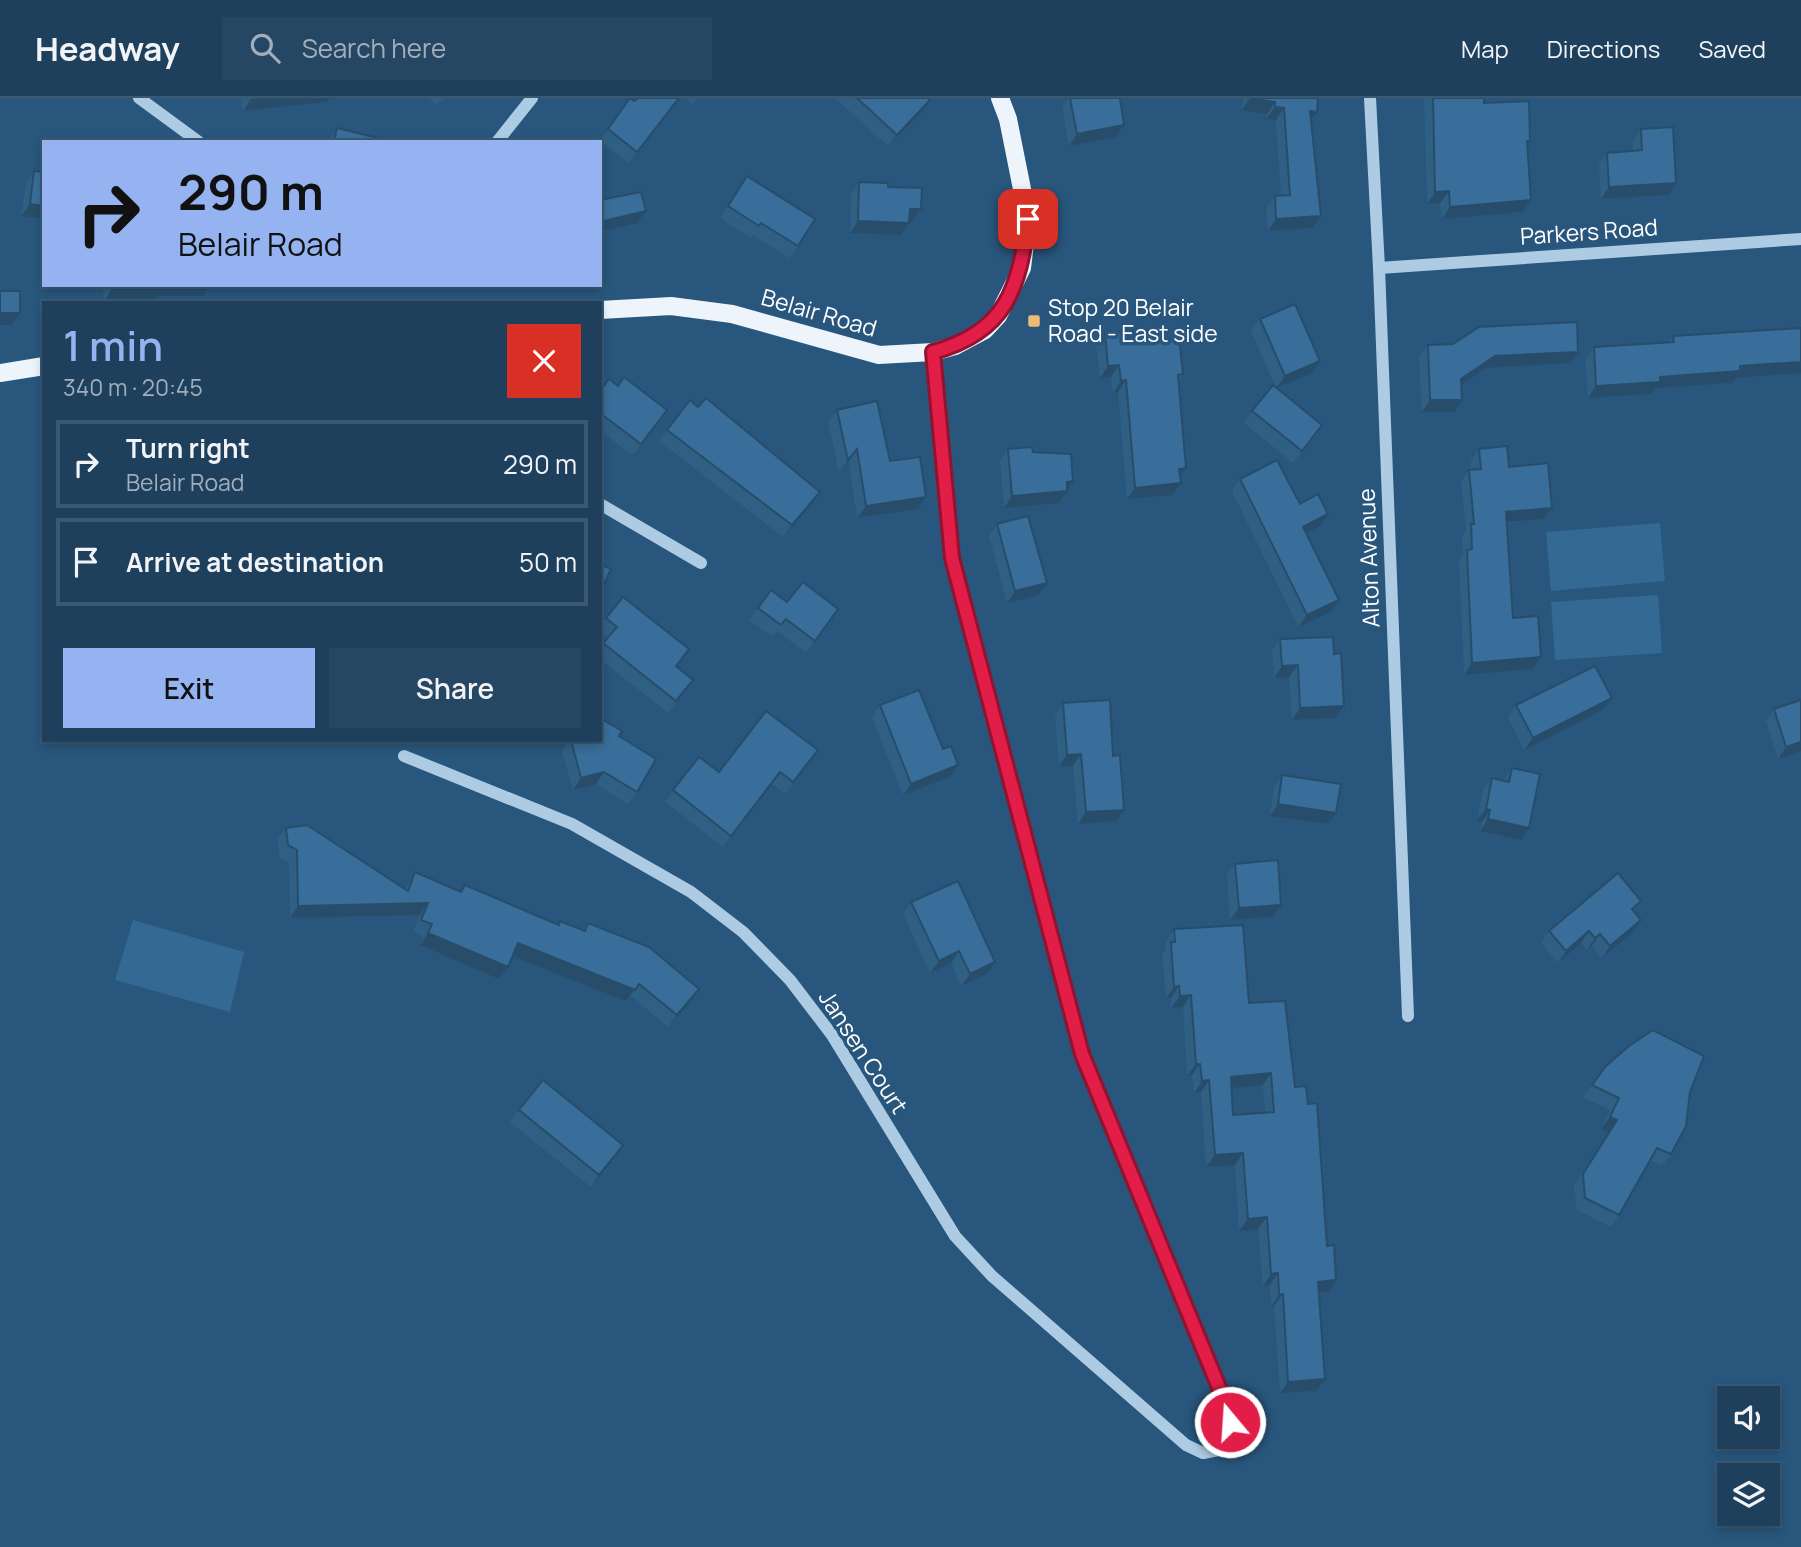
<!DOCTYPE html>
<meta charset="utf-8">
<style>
body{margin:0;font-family:Manrope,sans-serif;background:#264763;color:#f1f3f6;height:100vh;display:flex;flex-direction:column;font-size:26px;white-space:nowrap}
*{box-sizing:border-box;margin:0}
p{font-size:23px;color:#a1afbc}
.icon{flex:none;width:38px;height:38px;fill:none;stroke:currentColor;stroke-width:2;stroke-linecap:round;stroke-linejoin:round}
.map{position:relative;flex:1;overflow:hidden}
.panel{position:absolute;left:42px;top:203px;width:560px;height:441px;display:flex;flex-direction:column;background:#1e405d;border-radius:0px;box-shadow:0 4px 10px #0003,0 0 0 2px #3c5972}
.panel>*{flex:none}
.guide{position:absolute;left:42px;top:42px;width:560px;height:147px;border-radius:0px;box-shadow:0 4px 10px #0003,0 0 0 2px #3c5972;background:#95b2f1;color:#111;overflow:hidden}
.tools{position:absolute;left:1717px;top:1288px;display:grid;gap:14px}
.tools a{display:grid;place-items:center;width:63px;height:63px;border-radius:0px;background:#1e405d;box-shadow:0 4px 10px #0003,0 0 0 2px #3c5972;font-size:35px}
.pin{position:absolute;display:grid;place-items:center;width:60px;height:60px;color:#fff;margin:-30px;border-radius:14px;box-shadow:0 4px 10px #0006}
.me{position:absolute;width:77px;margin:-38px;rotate:342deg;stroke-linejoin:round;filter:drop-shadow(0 0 5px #0008)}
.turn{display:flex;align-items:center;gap:24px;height:147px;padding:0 21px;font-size:32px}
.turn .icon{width:91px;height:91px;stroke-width:2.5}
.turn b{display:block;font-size:49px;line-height:60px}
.round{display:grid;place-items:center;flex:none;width:74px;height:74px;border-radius:0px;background:#264763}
.headline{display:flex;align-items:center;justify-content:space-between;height:119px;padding:0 21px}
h1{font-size:42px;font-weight:600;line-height:52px;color:#95b2f1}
.action{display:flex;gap:14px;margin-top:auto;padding:14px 21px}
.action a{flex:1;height:80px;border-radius:0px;background:#95b2f1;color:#111;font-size:28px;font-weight:600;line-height:80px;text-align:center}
.action a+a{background:#264763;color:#f1f3f6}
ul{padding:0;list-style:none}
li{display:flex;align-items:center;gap:21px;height:88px;margin:0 14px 10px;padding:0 7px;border:4px solid #3c5972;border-radius:0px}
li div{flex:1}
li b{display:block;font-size:26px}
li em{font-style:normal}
header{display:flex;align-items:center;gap:42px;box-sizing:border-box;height:98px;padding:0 35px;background:#1e405d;border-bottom:2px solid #3c5972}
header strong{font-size:33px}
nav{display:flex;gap:38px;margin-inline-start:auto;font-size:24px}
.search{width:490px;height:63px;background:#264763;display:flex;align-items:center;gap:18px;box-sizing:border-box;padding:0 24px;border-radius:0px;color:#a1afbc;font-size:26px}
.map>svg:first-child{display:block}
</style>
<header>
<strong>Headway</strong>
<div class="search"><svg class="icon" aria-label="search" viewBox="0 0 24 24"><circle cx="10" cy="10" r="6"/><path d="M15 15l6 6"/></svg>Search here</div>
<nav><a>Map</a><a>Directions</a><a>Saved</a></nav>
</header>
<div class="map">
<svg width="1801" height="1449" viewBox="0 0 1801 1449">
<rect width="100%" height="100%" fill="#28567c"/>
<g fill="#336993">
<path d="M1660,425L1665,483L1551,493L1546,434Z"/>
<path d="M1658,497L1662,555L1555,562L1551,504Z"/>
<path d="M133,822L244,854L230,914L115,882Z"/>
</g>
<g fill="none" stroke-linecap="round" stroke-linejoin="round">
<g stroke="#adcce4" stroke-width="12">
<path d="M139,0L199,44"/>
<path d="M1370,0L1379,170L1408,918"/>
<path d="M497,44L532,0"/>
<path d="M1379,170L1801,141"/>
<path d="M600,406L701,465"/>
<path d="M404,658L572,726L691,794L743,834L790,882L832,937L955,1138L992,1178L1186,1347L1203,1355L1224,1351L1231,1342L1227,1309L1082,956L952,460L933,254"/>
</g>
<g stroke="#edf4fc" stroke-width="18">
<path d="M600,212L671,208L732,216L879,257L933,254L955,248L985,232L998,218L1022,170L1028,121L1008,21L1000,0"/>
<path d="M0,275L44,268"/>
</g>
</g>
<g fill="#305f84" fill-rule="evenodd">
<path d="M241,0H330L327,4L243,13Z"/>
<path d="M429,0H444L436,7Z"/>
<path d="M630,0L634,3L680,0L629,65L600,43Z"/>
<path d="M685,0H697L692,6Z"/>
<path d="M835,0H928L922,14L888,48Z"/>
<path d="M1068,0H1120L1124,27L1116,39L1069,48L1062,9Z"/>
<path d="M1243,0H1318L1311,22L1312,130L1268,133L1266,110L1275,98H1281L1276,22L1266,21L1267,16L1242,12Z"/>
<path d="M1424,0H1484V5L1527,48L1523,114L1442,121L1440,105L1427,106Z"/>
<path d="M337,30L394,44H328Z"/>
<path d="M1641,31L1668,97L1601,101L1599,66L1607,55L1633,53V43Z"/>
<path d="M34,73L44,121L21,118L26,85Z"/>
<path d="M747,78L798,148L789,160L753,137L751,140L720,120Z"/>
<path d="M859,84L888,89L921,111L912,123H909V125L901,137L850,135L851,96Z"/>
<path d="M103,187H210L203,198H156L154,202L104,203Z"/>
<path d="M1260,221L1320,263L1312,275L1276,290L1251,233Z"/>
<path d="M1801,230V275L1736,280L1732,285L1656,290L1652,296L1588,300L1585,261L1594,249L1669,244L1673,238Z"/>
<path d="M1105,235L1183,276L1178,283L1181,385L1172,397L1127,401L1118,294L1113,295L1111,279L1100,280L1096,247Z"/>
<path d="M1428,247L1578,254L1570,265L1486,270L1462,287L1454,314H1422L1419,259Z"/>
<path d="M600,293L659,323L633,357L600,333Z"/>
<path d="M698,309L812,406L783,439L659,343L667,332Z"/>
<path d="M837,312L890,363L918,411L857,420L849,363L839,374L828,324Z"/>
<path d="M1252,313L1322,327L1293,365L1244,325Z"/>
<path d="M1008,351L1033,354L1073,383L1059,405L1004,410L1000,363Z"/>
<path d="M1479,351L1509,369L1552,410L1543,421L1506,425L1513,520L1541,559L1533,571L1464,577L1459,463L1463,457L1462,438L1466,434L1461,384L1469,372H1471V363Z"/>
<path d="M1240,381L1300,406L1328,416L1320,428L1306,435L1339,502L1331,514L1298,529L1232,393Z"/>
<path d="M997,426L1038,497L1007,505L989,438Z"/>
<path d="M771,492L787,504L838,511L806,555L777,533L772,539L749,522Z"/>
<path d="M606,520L677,568L693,582L668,615L600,561V549L607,540L600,534V528Z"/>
<path d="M1280,541L1335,620L1292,622L1289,579L1274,580L1272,553Z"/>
<path d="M1063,605L1116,723L1078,726L1073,668H1059L1055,617Z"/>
<path d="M880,607L950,679L903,697L872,619Z"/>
<path d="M1516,607L1603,612L1524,652L1508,619Z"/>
<path d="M1774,611L1801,653L1778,661L1766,623Z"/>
<path d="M619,638L637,694L628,706L596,686L573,692L562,653L569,642H600Z"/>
<path d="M809,664L785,696L772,686L723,749L665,704L673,692L719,674Z"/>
<path d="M1512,670L1529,730L1521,742L1480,733L1482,724L1477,722L1483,692L1492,680L1503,683Z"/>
<path d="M1282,677L1336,715L1328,726L1270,718L1274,689Z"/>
<path d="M286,730L405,791L415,774L460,793L465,787L558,826L560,823L583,832L588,825L699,891L668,929L631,898L626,903L512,858L499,881L420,847L423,838L413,834L420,817L290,820L289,764L279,759L278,741Z"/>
<path d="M1235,766L1281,807L1273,819L1230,822L1227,777Z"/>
<path d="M911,804L995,864L987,876L961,888L951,865L930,875L903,816Z"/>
<path d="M1634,814L1633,834L1602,860L1592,848L1587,852L1581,845L1558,865L1541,845L1549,833Z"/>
<path d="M1174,831L1249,905L1295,989L1308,1006L1327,1148L1336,1182L1328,1194L1319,1195L1325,1281L1316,1293L1280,1295L1274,1208L1271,1209L1270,1187L1263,1188L1258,1131L1239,1133L1235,1067L1206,1069L1201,994L1194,995L1192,977L1187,978L1183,909L1171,910V900L1166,901L1162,856L1166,851V843ZM1263,987L1265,1015L1233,1017L1232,990Z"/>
<path d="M1592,987L1690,994L1671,1056L1662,1068L1650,1062L1619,1117L1611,1129L1577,1112L1574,1088L1609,1034L1601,1031L1610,1012L1583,999Z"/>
<path d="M519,1012L615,1059L591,1089L510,1024Z"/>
</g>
<g fill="#274d6b">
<path d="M263,0H330L327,4L243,13L251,1Z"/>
<path d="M679,0H680L629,65L637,54Z"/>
<path d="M1250,0L1275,4L1267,16L1242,12Z"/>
<path d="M930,2L922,14L888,48L897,37Z"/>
<path d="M1275,9L1284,10L1276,22L1266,21Z"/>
<path d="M1310,13L1317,14L1308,26Z"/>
<path d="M1124,27L1116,39L1069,48L1077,36Z"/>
<path d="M1676,85L1668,97L1601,101L1609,89Z"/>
<path d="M1449,93L1440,105L1427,106L1435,94Z"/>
<path d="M1531,102L1523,114L1442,121L1450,109Z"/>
<path d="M30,106L44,108V121L21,118Z"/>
<path d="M910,111H921L912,123H902Z"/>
<path d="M646,113L637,125L600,134V124Z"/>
<path d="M1321,118L1312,130L1268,133L1276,121Z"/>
<path d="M858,123L909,125L901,137L850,135Z"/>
<path d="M161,187H210L203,198H156L154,202L104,203L112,191Z"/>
<path d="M0,215H20L11,227H0Z"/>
<path d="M1578,254L1570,265L1486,270L1453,293L1461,281L1495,258Z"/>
<path d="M1320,263L1312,275L1276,290L1285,278Z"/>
<path d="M1801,264V275L1736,280L1732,285L1656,290L1652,296L1588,300L1596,288L1740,268Z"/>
<path d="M1119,267L1111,279L1100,280L1108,268Z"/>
<path d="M1126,282L1118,294L1113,295L1121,283Z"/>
<path d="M1430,302H1462L1454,314H1422Z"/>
<path d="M857,351L849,363L839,374L848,362Z"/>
<path d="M1186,370L1178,382L1179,371Z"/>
<path d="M1073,383L1059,405L1004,410L1012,398L1067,384Z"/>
<path d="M1181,385L1172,397L1127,401L1135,390Z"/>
<path d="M820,394L812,406L783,439L792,427Z"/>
<path d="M926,399L918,411L857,420L866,408Z"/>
<path d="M1552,410L1543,421L1497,425L1506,414Z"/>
<path d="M1328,416L1320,428L1295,441L1303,429Z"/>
<path d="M1047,485L1038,497L1007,505L1015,493Z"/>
<path d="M1339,502L1331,514L1298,529L1307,517Z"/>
<path d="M1541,559L1533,571L1464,577L1472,565Z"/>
<path d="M1298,567L1289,579L1274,580L1282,568Z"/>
<path d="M1612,600L1603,612L1524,652L1533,640Z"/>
<path d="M1344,608L1335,620L1292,622L1300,610Z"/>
<path d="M1801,644V653L1778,661L1786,649Z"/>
<path d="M1081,656L1073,668H1059L1067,657Z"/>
<path d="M958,667L950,679L903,697L911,686Z"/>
<path d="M604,674L596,686L573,692L581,680Z"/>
<path d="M780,674L772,686L723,749L731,738Z"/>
<path d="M1278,706L1336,715L1328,726L1270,718Z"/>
<path d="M1486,711L1490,712L1482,724L1477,722Z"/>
<path d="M1124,712L1116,723L1078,726L1086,714Z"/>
<path d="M1488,721L1529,730L1521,742L1480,733Z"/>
<path d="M428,805L420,817L290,820L298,808Z"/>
<path d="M1281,807L1273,819L1230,822L1239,810Z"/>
<path d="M1641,822L1633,834L1602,860L1610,848Z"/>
<path d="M1589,833L1581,845L1558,865L1566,853Z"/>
<path d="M428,835L508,869L499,881L420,847Z"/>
<path d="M1600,836L1592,848L1587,852L1595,840Z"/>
<path d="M518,845L639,886L626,903L510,857Z"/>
<path d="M959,853L951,865L930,875L939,863Z"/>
<path d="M995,864L987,876L961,888L970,876Z"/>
<path d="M1179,888L1171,900L1166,901L1174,889Z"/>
<path d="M699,891L691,903L668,929L677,917Z"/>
<path d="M1191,897L1183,909L1171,910L1180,898Z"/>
<path d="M1196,966H1200L1192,977L1187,978Z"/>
<path d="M1271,975L1263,987L1222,991L1231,979Z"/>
<path d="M1209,982L1201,994L1194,995L1202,983Z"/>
<path d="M1610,1019L1617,1022L1609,1034L1601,1031Z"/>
<path d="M623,1047L615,1059L591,1089L599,1077Z"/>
<path d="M1243,1055L1235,1067L1206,1069L1215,1057Z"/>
<path d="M1267,1119L1258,1131L1239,1133L1248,1121Z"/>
<path d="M1278,1175L1270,1187L1263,1188L1271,1176Z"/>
<path d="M1336,1182L1328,1194L1310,1195L1318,1184Z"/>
<path d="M1283,1196L1274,1208L1271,1209L1279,1197Z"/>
<path d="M1325,1281L1316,1293L1280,1295L1288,1284Z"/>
</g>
<g fill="#386e99" stroke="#274d6b" stroke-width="2" fill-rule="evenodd">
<path d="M630,0L634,3L639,0H679L637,54L608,31Z"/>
<path d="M857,0H928L930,2L897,37Z"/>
<path d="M1070,0H1120L1124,27L1077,36Z"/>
<path d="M1250,0H1318L1317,14L1310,13L1321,118L1276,121L1275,98L1290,97L1284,10L1275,9V4Z"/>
<path d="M1433,0H1484V5L1529,3L1530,43H1527L1531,102L1450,109L1449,93L1435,94Z"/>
<path d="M1673,29L1676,85L1609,89L1607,55L1642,52L1641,31Z"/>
<path d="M337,30L394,44H334Z"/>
<path d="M34,73L44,74V108L30,106Z"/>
<path d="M747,78L815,121L798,148L761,125L759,128L728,108Z"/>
<path d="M859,84L888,85V89L922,90L921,111H910L909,125L858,123Z"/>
<path d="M641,94L646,113L600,124V102Z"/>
<path d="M112,187H162V190L112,191Z"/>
<rect x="0" y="193" width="20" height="22"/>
<path d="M1295,206L1320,263L1285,278L1260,221Z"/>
<path d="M1577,224L1578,254L1495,258L1461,281L1462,302H1430L1428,247L1453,246L1479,229Z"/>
<path d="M1801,230V264L1740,268V273L1660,279V284L1596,288L1594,249L1674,244L1673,238Z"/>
<path d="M1137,231L1151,242L1179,239L1183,276L1178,277L1186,370L1179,371L1181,385L1135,390L1126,282L1121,283L1119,267L1108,268L1105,235Z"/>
<path d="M624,279L667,312L641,346L600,315V293L609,281L618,288Z"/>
<path d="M1273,287L1322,327L1302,353L1252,313Z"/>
<path d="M706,300L820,394L792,427L667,332L690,302L698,309Z"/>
<path d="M877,303L890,363L920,359L926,399L866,408L857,351L848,362L837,312Z"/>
<path d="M1507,348L1509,369L1548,365L1552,410L1506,414L1513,520L1538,518L1541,559L1472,565L1467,452L1472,451L1471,426H1474L1469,372L1481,371L1479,351Z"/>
<path d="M1032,349L1033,354L1071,356L1073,383L1067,384V393L1012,398L1008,351Z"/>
<path d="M1277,362L1300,406L1318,396L1328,416L1303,429L1339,502L1307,517L1240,381Z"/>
<path d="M1028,418L1047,485L1015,493L997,426Z"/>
<path d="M600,466L611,471L600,495Z"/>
<path d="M803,484L838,511L815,543L786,521L781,527L758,510L771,492L787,504Z"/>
<path d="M623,499L689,551L676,568L693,582L676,603L603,545L617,529L606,520Z"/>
<path d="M1333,539L1334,556L1341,555L1344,608L1300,610L1298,567L1282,568L1280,541Z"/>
<path d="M1595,568L1612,600L1533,640L1516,607Z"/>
<path d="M919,592L943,651L951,648L958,667L911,686L880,607Z"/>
<path d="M1110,602L1113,658L1120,657L1124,712L1086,714L1081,656L1067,657L1063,605Z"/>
<path d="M1801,602V644L1786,649L1774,611Z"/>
<path d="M766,613L818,652L793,684L780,674L731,738L673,692L699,659L719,674Z"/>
<path d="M600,620L622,633L619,638L656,661L637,694L604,674L581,680L571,642H600Z"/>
<path d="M1512,670L1540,676L1529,730L1488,721L1490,712L1486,711L1492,680L1509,684Z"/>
<path d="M1282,677L1341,686L1336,715L1278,706Z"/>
<path d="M307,727L408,793L415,774L461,794L465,787L559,827L560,823L585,833L588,825L649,849L699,891L677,917L639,886L635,892L518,845L508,869L428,835L432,826L421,822L428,805L298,808L297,752L288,747L286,730Z"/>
<path d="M1278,762L1281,807L1239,810L1235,766Z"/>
<path d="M1618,775L1641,803L1632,811L1641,822L1610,848L1600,836L1595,840L1589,833L1566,853L1549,833Z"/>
<path d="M958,783L995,864L970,876L959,853L939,863L911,804Z"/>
<path d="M1243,827L1249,905L1285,903L1295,989L1306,988L1308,1006L1317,1005L1327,1148L1334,1147L1336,1182L1318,1184L1325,1281L1288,1284L1283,1196L1279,1197L1278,1175L1271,1176L1267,1119L1248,1121L1243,1055L1215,1057L1209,982L1202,983L1200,966H1196L1191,897L1180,898L1179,888L1174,889L1171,844H1175L1174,831ZM1271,975L1274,1014L1233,1017L1231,979Z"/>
<path d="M1653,932L1704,958L1690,994L1686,1028L1671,1056L1657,1050L1619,1117L1585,1100L1583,1076L1617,1022L1610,1019L1619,1000L1592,987L1606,968L1629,948Z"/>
<path d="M543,982L623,1047L599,1077L519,1012Z"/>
</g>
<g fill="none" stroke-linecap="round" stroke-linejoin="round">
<g stroke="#92132f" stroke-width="18">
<path id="route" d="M1028,121C1019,190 1007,234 933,254L952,460L1082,956L1227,1309L1230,1324"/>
</g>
<use href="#route" stroke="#e11d48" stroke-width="12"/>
</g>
<rect fill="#ecbc74" stroke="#28567c" stroke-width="2.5" x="1027" y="216" width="14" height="14" rx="3.5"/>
<g text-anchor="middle" stroke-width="7" stroke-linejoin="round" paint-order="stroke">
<g font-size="23" fill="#fff" stroke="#28567c">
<text transform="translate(1589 134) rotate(-4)" y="8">Parkers Road</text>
<text transform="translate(819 215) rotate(16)" y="8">Belair Road</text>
<text transform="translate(1369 460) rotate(-92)" y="8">Alton Avenue</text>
<text transform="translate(863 954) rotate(57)" y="8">Jansen Court</text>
</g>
<g font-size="23" fill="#fff" stroke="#28567c" text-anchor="start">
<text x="1048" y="218">Stop 20 Belair<tspan x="1048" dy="26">Road - East side</tspan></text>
</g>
</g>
</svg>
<div class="tools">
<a><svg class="icon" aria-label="sound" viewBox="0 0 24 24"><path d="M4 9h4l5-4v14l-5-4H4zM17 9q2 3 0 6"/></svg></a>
<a><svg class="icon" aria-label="layers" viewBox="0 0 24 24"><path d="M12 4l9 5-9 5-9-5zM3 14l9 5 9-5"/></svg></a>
</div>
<div class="pin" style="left:1028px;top:121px;background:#d93025"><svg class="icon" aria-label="arrive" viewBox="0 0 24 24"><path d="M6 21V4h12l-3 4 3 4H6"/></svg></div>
<svg class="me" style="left:1230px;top:1324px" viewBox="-20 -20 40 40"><circle r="17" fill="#e11d48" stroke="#fff" stroke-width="3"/><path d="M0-11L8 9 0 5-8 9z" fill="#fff"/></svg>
<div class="guide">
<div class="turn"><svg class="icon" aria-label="right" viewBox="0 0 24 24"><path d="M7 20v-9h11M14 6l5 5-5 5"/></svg><div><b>290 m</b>Belair Road</div></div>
</div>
<section class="panel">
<div class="headline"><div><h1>1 min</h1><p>340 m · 20:45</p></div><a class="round" style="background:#d93025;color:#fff"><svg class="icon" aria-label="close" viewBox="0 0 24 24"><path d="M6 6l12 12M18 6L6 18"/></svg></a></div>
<ul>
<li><svg class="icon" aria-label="right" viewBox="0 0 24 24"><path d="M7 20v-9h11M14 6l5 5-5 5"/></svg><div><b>Turn right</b><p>Belair Road</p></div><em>290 m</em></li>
<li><svg class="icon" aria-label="arrive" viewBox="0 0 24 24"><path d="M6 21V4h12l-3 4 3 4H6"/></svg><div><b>Arrive at destination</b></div><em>50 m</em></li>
</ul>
<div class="action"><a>Exit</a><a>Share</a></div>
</section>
</div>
